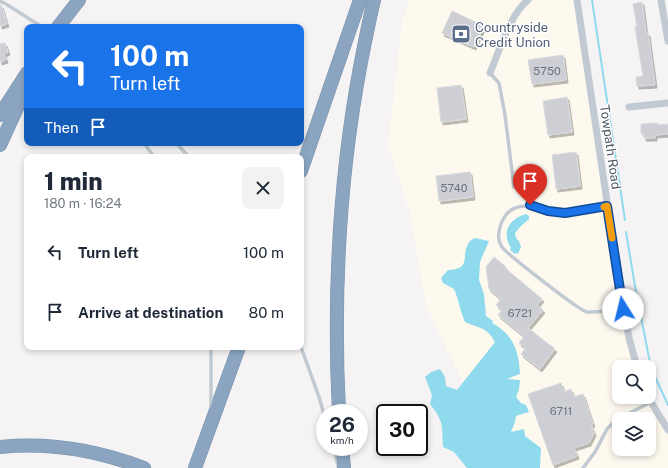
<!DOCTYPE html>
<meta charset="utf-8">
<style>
body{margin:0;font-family:"Public Sans",sans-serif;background:#f2f2f3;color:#1f2937;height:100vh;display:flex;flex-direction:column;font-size:15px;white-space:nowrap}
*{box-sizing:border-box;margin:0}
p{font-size:13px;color:#747a83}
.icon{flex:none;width:22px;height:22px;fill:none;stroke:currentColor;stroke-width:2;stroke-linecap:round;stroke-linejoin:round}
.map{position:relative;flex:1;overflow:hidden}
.drawer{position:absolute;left:24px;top:154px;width:280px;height:196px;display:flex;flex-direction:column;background:#fff;border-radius:8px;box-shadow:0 2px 6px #0003}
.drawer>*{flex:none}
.hud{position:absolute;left:24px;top:24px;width:280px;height:122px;border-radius:8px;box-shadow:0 2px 6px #0003;background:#1a73e8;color:#fff;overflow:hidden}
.controls{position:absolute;left:612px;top:360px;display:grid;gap:8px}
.controls a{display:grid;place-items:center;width:44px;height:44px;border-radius:8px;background:#fff;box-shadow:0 2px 6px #0003;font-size:20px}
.speed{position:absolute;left:316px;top:404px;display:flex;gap:8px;font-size:20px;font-weight:700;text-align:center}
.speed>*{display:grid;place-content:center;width:52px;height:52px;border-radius:50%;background:#fff;box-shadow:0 2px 6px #0003;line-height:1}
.speed small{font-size:10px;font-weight:400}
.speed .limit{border:2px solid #111;border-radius:6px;background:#fff;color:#111}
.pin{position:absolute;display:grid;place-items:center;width:34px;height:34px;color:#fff;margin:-41px -17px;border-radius:50% 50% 50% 0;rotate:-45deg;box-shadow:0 0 4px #0007}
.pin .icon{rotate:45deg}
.me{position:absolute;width:44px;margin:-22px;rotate:351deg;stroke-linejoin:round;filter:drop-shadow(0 0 3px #0008)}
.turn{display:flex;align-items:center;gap:14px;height:84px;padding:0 20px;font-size:18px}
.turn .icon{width:52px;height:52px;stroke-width:2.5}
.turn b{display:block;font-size:28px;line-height:34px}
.then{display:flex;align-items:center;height:38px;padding:0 20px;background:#0003;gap:8px;font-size:15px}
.round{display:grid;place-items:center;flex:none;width:42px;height:42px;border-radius:8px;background:#f2f2f3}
.summary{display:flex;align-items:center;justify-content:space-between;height:68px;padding:0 20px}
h1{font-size:24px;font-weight:800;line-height:30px}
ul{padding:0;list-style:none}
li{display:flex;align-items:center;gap:12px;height:60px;padding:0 20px}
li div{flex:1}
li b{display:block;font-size:15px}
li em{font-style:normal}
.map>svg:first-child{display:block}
</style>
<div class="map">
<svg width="668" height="468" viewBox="0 0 668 468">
<defs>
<filter id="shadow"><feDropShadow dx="2" dy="3" stdDeviation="0" flood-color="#0004"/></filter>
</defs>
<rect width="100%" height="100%" fill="#f5f3f3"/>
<path fill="#fdf9ef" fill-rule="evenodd" d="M409,0H577L586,65L637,367H619V397H648L668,430V468H505L426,306L410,213L388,146L402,23ZM619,419H649V449H619Z"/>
<g fill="#90daee">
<path d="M526,214L529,216V219L521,226L515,233L516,238L519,241L521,247L518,254L516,253L515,254L510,250L511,248C501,232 509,219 526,214Z"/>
<path d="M475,238L489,241L480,262L479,280L484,294L486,316L493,321L492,323C513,334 519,351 520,374L507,379L520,380L519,390L516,397L521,403L526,405L529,412L516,416L515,422L511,432L524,429L525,436L541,448L540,468H467L454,452L443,447C442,425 444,422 430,404L432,395L425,377L431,372L440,369L445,377L446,386L457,390L495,342C486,326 480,329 465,322C460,311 459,300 454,289L443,283L441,278L448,270C472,269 461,256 468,244C469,241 473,239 475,238Z"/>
</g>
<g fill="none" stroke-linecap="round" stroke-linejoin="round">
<g stroke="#90daee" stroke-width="2">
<path d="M592,0L625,220"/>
<path d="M626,232L635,286L651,368L668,405"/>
</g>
</g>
<g fill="#cdcfd5" stroke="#d7d9de" filter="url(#shadow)">
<path d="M642,2L646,34L648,33L655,85L637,86L636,77L643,76L635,27H637L633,4Z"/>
<path d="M0,5H1L7,24L0,26Z"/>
<path d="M452,11L484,26L474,47L442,33Z"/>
<path d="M5,43L8,52L4,54L6,60L0,62V44Z"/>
<path d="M563,55L566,80L532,84L528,60Z"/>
<path d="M461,85L466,119L441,122L437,88Z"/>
<path d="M567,97L572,132L548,135L543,101Z"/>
<path d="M658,123V125L668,124V134L655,135V138H644V133H641V124Z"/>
<path d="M576,152L580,186L556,189L552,155Z"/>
<path d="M470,172L473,197L439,201L436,176Z"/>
<path d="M494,257L506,267L505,268L542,299L537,305L543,310L528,328L555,349L540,369L521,354L526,348L519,343L524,336L498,315L502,310L496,305L501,299L489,289L486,267Z"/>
<path d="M561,383L564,392L571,389L574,397L583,394L593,424L591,425L594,433L589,443L574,448L577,456L553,465L528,394Z"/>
</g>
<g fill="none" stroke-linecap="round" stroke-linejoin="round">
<g stroke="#7690ad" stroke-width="14">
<g id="motorway">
<path d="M58,27L79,0"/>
<path d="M0,115L27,73"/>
<path d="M0,145L27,86"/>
<path d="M301,171L360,0"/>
<path d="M339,413C333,295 339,178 361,62C365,42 369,21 374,0"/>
<path d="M0,447C48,442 99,451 144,468"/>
<path d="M342,447L344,468"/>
<path d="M195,468L239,347"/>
</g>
</g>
<path stroke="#7ad0a6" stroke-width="1" stroke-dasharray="3 2" stroke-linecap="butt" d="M649,385L651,391"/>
<g stroke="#c1cad2" stroke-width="3.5">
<path d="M0,1L6,4L42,27"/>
<path d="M490,73L499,83L505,115L514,187"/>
<path d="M144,143L154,157"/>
<path d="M176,143L189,157"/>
<path d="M607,206C594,208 579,212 565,213C548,214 532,201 515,208C502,213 494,236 502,247C508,255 580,311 587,312C593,313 616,309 623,309"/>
<path d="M211,347V407"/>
<path d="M301,347L319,397L325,418"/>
<path d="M333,447L338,465"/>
<path d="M583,468L595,452L607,429L616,420L651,402"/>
</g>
<g stroke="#c1cad2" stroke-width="7">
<path d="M577,0L616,262L629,338L637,367"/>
<path d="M661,0L668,41"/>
<path d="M490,73C499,52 510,14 528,0"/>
<path d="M629,107L668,103"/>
<path d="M648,397L668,430"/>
</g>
<use href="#motorway" stroke="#8ba5c1" stroke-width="13"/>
</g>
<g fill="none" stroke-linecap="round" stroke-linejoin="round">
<g stroke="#114b97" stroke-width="10">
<path id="route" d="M530,205L548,211L565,213L607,206L623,309"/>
</g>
<use href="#route" stroke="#1a73e8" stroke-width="7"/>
<path stroke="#f59e0b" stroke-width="7" d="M604,207L607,206L612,238"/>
</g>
<defs>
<g id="bank-square" transform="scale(1)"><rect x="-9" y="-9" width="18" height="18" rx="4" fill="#5c6f8a" stroke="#fff"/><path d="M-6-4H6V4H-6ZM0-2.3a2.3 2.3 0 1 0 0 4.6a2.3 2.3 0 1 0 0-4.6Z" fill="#fff"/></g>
</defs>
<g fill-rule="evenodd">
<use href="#bank-square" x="461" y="34"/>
</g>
<g text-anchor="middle" stroke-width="3" stroke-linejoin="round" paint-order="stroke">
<g font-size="11" fill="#6b747e">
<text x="547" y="75">5750</text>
<text x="454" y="192">5740</text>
<text x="520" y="317">6721</text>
<text x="561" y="415">6711</text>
</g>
<g font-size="13" fill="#4e5e75" stroke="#fff" text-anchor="start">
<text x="475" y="32">Countryside<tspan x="475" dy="15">Credit Union</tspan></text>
</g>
<g font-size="13" fill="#4a5661" stroke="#fff">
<text transform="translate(611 147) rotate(82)" y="5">Towpath Road</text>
</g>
</g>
</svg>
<div class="controls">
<a><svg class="icon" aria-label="search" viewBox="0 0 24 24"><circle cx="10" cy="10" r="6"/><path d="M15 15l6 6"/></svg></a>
<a><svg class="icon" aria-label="layers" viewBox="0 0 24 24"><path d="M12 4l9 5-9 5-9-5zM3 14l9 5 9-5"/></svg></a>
</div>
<div class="speed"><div>26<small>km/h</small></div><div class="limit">30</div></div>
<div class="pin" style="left:530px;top:205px;background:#d93025"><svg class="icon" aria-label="arrive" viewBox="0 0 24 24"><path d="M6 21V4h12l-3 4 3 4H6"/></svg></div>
<svg class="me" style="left:623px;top:309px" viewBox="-20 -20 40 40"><circle r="19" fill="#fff"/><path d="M0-13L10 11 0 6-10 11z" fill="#1a73e8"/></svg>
<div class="hud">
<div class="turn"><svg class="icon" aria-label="left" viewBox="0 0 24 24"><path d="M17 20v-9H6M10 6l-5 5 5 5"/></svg><div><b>100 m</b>Turn left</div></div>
<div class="then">Then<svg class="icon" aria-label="arrive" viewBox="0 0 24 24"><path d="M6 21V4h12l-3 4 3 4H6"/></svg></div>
</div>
<section class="drawer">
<div class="summary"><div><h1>1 min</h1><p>180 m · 16:24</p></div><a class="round"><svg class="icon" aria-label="close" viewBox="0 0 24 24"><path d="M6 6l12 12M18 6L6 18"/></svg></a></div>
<ul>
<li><svg class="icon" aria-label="left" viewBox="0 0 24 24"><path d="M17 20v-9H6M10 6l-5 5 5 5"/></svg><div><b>Turn left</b></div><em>100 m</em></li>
<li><svg class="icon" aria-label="arrive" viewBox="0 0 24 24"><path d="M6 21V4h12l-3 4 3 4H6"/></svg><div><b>Arrive at destination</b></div><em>80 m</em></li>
</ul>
</section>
</div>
